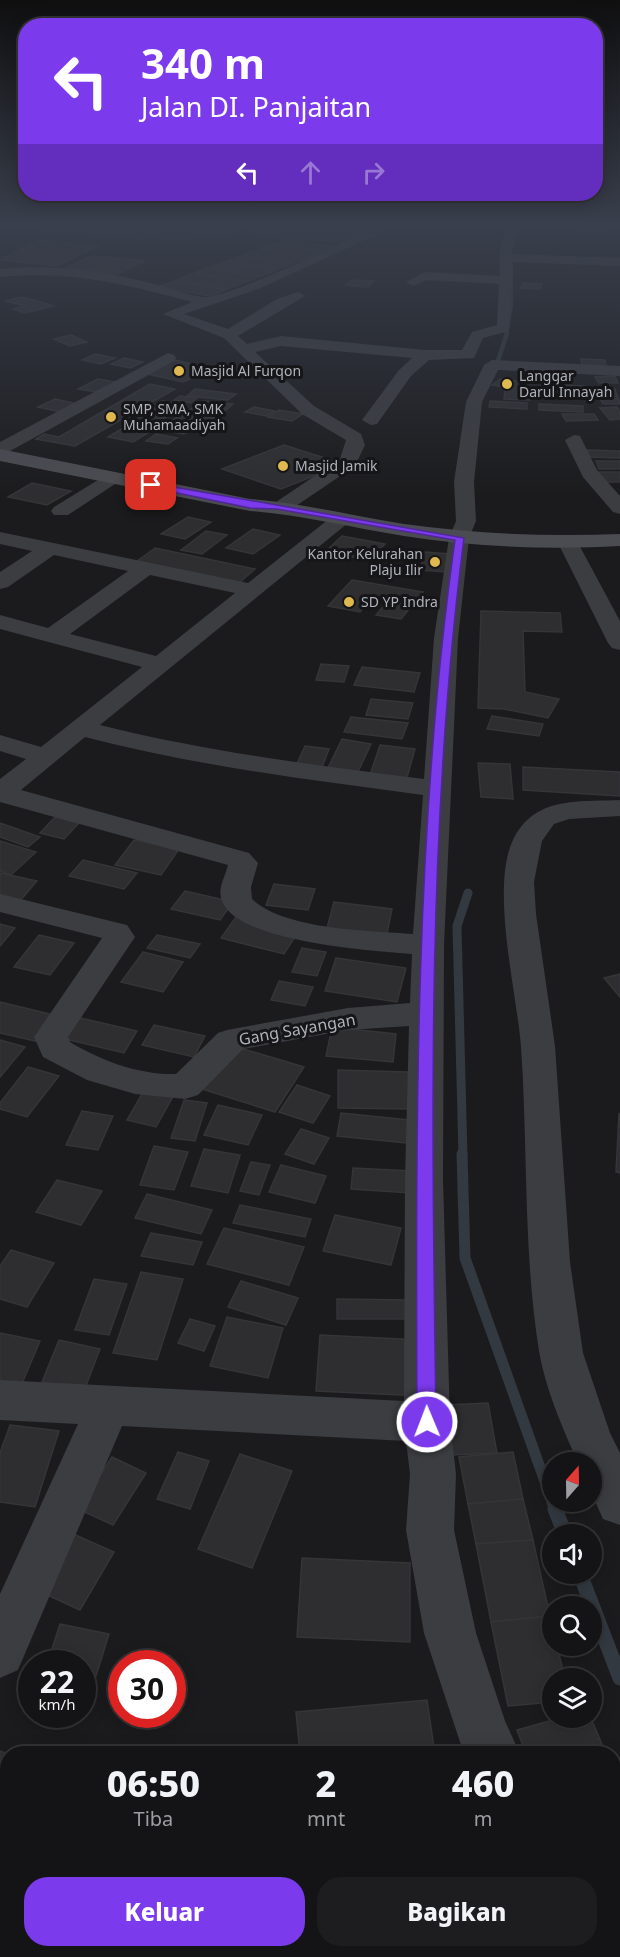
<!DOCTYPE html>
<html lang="id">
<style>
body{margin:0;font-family:"Noto Sans",sans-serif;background:#1d1d1f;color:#f1f3f6;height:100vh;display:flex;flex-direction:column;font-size:22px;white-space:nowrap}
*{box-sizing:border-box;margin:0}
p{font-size:20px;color:#9d9ea1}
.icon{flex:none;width:33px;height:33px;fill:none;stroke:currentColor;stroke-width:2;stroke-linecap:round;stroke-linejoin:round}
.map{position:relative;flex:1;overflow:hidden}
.sheet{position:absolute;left:0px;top:1746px;width:621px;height:212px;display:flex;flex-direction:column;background:#141416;border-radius:24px 24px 0 0;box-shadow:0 3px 15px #0003,0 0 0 2px #333335}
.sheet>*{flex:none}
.banner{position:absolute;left:18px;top:18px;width:585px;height:183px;border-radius:24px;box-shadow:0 3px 15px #0003,0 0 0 2px #333335;background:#7c3aed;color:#fff;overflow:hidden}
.needle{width:39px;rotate:20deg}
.tools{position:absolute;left:542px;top:1452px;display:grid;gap:12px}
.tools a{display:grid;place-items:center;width:60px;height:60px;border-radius:50%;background:#141416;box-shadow:0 3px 15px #0003,0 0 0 2px #333335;font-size:30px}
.speed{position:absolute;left:18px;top:1650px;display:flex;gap:12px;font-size:30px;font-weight:700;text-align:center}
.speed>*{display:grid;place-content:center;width:78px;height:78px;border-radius:50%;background:#141416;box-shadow:0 3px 15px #0003,0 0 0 2px #333335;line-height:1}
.speed small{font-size:15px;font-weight:400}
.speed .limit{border:9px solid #d22;background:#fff;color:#111}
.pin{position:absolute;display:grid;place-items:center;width:51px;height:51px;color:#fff;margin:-26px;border-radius:12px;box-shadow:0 3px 9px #0006}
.me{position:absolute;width:66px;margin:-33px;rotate:359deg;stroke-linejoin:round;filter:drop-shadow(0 0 4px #0008)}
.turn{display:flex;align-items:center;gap:21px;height:126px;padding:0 24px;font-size:27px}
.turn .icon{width:78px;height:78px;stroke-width:2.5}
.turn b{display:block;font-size:42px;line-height:51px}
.lanes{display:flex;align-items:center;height:57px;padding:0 24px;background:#0003;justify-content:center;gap:30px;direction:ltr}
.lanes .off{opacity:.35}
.eta{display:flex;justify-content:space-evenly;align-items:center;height:102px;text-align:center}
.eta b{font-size:36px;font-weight:800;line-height:42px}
.button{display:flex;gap:12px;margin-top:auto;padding:12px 24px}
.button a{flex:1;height:69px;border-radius:24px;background:#7c3aed;color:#fff;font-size:24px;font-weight:800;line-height:69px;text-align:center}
.button a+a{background:#1d1d1f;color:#f1f3f6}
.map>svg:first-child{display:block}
</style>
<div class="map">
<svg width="620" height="1957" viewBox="0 0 620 1957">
<rect width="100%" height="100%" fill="#1b1b1d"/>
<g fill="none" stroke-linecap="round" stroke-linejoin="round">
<path stroke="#323940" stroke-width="4" d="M506,335L511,306V266"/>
<path stroke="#323940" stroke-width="4.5" d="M495,370L507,333"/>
<path stroke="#323940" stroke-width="9" d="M463,1156L457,926L468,893"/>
<g stroke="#323940" stroke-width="11">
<path d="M462,1154L465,1258L552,1501"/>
<path d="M552,1502L555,1510"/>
</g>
<g stroke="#323940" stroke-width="15">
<path d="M555,1509L565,1534"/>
<path d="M580,1574L620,1678"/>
</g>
</g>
<g fill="#2e2e31" stroke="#353538" stroke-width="1.5">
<path d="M0,223H240L238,230L222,238L193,236L183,240L143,237L139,239L0,225Z"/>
<path d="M264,223H308L367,229L342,243L244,233Z"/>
<path d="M582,226L610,228L606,232L578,230Z"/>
<path d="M286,239L335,247L324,251L274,244Z"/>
<path d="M40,240L98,246L57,266L0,260Z"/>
<path d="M272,244L322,252L310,257L260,249Z"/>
<path d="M257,250L307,258L293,263L243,255Z"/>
<path d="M92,256L144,261L118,274L65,268Z"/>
<path d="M241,256L291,264L278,269L227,261Z"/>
<path d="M225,262L276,270L262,276L211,267Z"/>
<path d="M208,268L260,276L246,282L195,273Z"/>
<path d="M193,274L245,282L228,289L176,280Z"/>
<path d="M352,280L374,281L368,287L345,285Z"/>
<path d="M174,281L226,290L210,296L158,287Z"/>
<path d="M523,283L542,284L540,289L520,288Z"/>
<path d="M21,297L41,302L53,306L25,313L13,309L24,306L6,301Z"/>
<path d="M71,335L87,342L70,346L54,339Z"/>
<path d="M95,354L115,358L101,364L82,360Z"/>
<path d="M124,358L143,362L130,368L111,364Z"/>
<path d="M581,359L605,360L606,366L582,365Z"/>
<path d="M175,360L214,369L183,382L143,373Z"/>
<path d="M615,376L618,383H599L595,377Z"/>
<path d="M98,379L116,382L96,392L78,389Z"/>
<path d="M500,379L523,382L515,389L492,385Z"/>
<path d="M150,384L175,389L75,446L36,439L44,434L59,437Z"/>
<path d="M558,385L584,386V393L558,392Z"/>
<path d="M195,389L236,394L228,400L187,396Z"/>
<path d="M595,389H615L620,404H603Z"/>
<path d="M505,390L530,391V400L504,399Z"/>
<path d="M180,396L197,398L191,403L174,400Z"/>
<path d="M55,399L78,404L60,412L38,407Z"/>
<path d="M162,401L186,405L180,409L156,404Z"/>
<path d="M204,401L233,404L225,411L204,408L199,412L189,410Z"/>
<path d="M490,401L527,403V409L489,407Z"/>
<path d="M539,404L583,406V412L539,410Z"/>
<path d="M157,407L178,410L161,420L140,417Z"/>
<path d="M254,407L275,411L266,416L245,412Z"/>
<path d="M617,407L620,411V419L610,420L600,408Z"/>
<path d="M279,410L303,414L292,421L268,417Z"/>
<path d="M184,413L214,418L201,426L171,421Z"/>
<path d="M562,414H594L598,420L566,421Z"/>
<path d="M138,419L164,423L133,442L108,437Z"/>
<path d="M169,424L193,428L184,434L160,430Z"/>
<path d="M156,434L177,438L168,444L146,441Z"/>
<path d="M284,445L344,464L281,489L222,469Z"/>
<path d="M587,450L620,451V458L589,457Z"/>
<path d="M596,461H620V469H599Z"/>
<path d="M596,472H620V482H600Z"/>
<path d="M32,483L71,491L47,505L8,497Z"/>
<path d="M188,517L211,522L185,539L161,534Z"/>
<path d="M253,529L280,535L253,554L226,548Z"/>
<path d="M206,531L227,535L202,554L181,550Z"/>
<path d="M342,536L385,544L369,560L325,552Z"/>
<path d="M155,548L255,569L239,583L137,561Z"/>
<path d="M425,552L450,554L445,572L420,570Z"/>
<path d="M352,580L423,592L401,619L376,615L390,599L374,596L360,612L328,606Z"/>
<path d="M481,611L560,613L562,632L523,631L525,692L559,699L548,718L504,709L478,708Z"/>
<path d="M321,664L349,666L344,682L316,680Z"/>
<path d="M362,667L420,673L414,692L354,685Z"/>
<path d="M371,699L413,703L408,719L366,715Z"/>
<path d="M492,716L543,724L539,736L487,729Z"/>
<path d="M351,717L408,723L402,739L344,732Z"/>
<path d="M342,739L371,744L356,776L326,772Z"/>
<path d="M380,745L415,749L406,781L369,778Z"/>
<path d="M305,746L329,749L320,773L294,770Z"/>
<path d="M478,763L510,764L513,799L481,797Z"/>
<path d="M523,767L620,772V796L523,790Z"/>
<path d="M55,817L79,823L64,839L40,833Z"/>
<path d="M0,823L40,837L28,847L0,837Z"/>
<path d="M134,840L179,849L161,875L115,865Z"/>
<path d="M0,841L36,852L11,875L0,871Z"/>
<path d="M83,860L137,873L124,889L69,876Z"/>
<path d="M0,873L37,881L20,901L0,896Z"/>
<path d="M274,884L315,889L308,910L266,905Z"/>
<path d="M185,891L233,902L220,920L171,909Z"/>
<path d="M334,902L392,909L387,934L327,928Z"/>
<path d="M236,917L298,932L284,954L221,938Z"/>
<path d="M0,924L15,928L0,946Z"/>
<path d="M39,935L74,943L50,975L14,967Z"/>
<path d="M157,935L200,944L190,958L147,948Z"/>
<path d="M302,948L326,952L317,976L292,972Z"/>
<path d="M143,952L183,962L163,992L121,982Z"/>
<path d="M336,958L406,968L397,1002L325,991Z"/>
<path d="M620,974V997L604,978Z"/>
<path d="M279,981L313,987L305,1006L271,1000Z"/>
<path d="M0,1002L58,1016L39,1042L0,1033Z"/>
<path d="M76,1017L137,1031L124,1053L61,1038Z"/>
<path d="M154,1025L205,1036L194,1057L142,1045Z"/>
<path d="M332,1027L396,1034L393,1062L326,1056Z"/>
<path d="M0,1040L25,1047L0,1077Z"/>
<path d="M230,1045L304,1067L275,1112L199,1088Z"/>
<path d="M28,1067L59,1076L27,1117L0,1109V1103Z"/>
<path d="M338,1070L408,1072L410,1109L338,1108Z"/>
<path d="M297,1085L330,1096L313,1123L279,1112Z"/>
<path d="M146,1087L175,1093L156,1127L127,1120Z"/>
<path d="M184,1100L207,1103L195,1141L171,1138Z"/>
<path d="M218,1105L262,1115L248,1145L204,1135Z"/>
<path d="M82,1111L113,1116L98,1150L66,1145Z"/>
<path d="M341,1113L419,1121L416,1144L337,1136Z"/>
<path d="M619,1114H620V1173L616,1172Z"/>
<path d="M301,1129L329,1138L314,1164L285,1154Z"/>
<path d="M154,1146L188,1152L174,1190L140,1185Z"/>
<path d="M204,1149L240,1155L228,1193L191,1186Z"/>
<path d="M251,1162L270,1165L259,1195L240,1191Z"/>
<path d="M281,1165L326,1176L315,1203L269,1192Z"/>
<path d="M353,1168L412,1171L411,1193L351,1189Z"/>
<path d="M57,1180L102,1191L81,1225L36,1212Z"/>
<path d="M147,1194L212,1210L201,1234L135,1218Z"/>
<path d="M240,1205L311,1219L305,1237L233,1223Z"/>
<path d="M335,1215L401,1228L391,1265L323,1251Z"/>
<path d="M224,1228L304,1247L289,1285L207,1264Z"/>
<path d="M151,1233L202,1242L193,1265L141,1256Z"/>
<path d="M11,1250L54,1263L27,1307L0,1299V1266Z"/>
<path d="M141,1272L183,1279L157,1360L113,1353Z"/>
<path d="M94,1279L127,1284L109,1335L75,1330Z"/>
<path d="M241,1281L298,1298L286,1325L228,1307Z"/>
<path d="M337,1299L411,1300L412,1319H337Z"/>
<path d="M227,1317L283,1328L268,1378L210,1366Z"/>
<path d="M190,1319L215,1326L204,1351L178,1343Z"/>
<path d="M0,1333L40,1341L18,1393L0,1389Z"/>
<path d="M320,1335L421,1340L422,1396L316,1391Z"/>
<path d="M59,1340L100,1349L84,1391L42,1382Z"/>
<path d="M488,1403L497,1453L452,1455L445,1405Z"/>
<path d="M10,1425L59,1431L35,1507L0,1502V1453Z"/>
<path d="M178,1452L209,1461L190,1509L157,1499Z"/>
<path d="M513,1452L523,1499L468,1504L459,1457Z"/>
<path d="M240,1454L292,1471L252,1568L198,1549Z"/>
<path d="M112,1457L146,1473L113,1525L78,1509Z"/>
<path d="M523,1499L533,1540L476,1544L468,1504Z"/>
<path d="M71,1533L114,1552L80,1610L36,1590Z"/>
<path d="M533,1540L550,1616L491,1622L476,1544Z"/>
<path d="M302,1558L410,1563V1642L297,1637Z"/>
<path d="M550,1616L552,1646H557L565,1678H552V1702L508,1706L491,1622Z"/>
<path d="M60,1624L109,1634L86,1708L82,1707V1664H47Z"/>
<path d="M427,1700L435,1754H300L296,1712Z"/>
<path d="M560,1718H591L606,1754H526L517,1730Z"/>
<path d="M0,1751L8,1754V1928L0,1925Z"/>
<path d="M620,1814V1887L614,1890V1817Z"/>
<path d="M167,1950H249L247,1957H165Z"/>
<path d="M284,1950H396L395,1957H283Z"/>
</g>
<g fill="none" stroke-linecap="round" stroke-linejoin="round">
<g fill="#3c3d41" fill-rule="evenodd">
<path d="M322,223C340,223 372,219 386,231L258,289L184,314L228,329L277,299L298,292L305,296L238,336L247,344L281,336L425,350H462L472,332L497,325L499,284L427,280L413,286L406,282L425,272L500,276L499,258L506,223H518L512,254L620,258V266L513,262L509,331L483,338L474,358L429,360L411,376L377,424L371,425L362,420L399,370L412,358L281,346L255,352L314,406L361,434L365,445L355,466L287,512H273L270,508L273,504L340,459L346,440L302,414L224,338L163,314L192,302C128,284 66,270 0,277V269C50,264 97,270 146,282C165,286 185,295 204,297C225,299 340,244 366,232L328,227Z"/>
<path d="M168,353L174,355L176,358L174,361L10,451H0V442Z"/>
<path d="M492,360L620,366V376L498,370L482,402L474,482L476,521L469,538L458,638L444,945L443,1179L450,1422L456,1474L454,1530L476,1633L505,1721L520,1754H464L424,1633L406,1530L410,1474L406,1441L122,1426L18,1670L0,1678V1594L78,1424L0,1420V1380L404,1401L405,1179L409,1026L348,1030L243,1049L198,1095L185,1099L135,1094L87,1080L43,1057L34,1037L102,938L0,912V894L127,925L135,937L68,1037L70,1042C102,1061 139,1075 176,1074L218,1033L227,1030L348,1008L410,1003L412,954C372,951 237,942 222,901C217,889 225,877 228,865L0,802V779L26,759L0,751V735L41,747L142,667L0,629V615L48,628L128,571L54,555L8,587L0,589V572L32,551L0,544V532L248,583L334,515H348L351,519L348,523L100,725C207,752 315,765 424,779L434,638L449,538L456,521L454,482L466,402L484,365ZM150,575L235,593L156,656L70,634ZM85,737C197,766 309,780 423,795L413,934C370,931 284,930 252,899L251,887L258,863L249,853L21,790Z"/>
<path d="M574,435L580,436L597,470L620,496V514L613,512L583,477L565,440Z"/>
<path d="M111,472L121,478L118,482L68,515H54L51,511L54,507Z"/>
<path d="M568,537L575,539L578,543L620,621V650L612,648L608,643L558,543L561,539Z"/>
<path d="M620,800V816L569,819L554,824L542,841L534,882L536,914L555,1046L570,1262L583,1353L610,1433L620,1453V1525L603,1519L591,1492V1462H578C563,1430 545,1387 539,1351C523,1251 528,1148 521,1047C517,993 490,889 513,840C534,796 578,802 620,800Z"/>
<path d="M614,1928L620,1940V1957H566L563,1950H614Z"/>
<path d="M446,1950H509L506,1957H443Z"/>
</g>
<path fill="#4a4c51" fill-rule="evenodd" d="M0,449L250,499C302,503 353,516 404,524C476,534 548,537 620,534V546C548,550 476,547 404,536C353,528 302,515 250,511L0,461Z"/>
</g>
<linearGradient id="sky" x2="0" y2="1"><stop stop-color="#0f0f10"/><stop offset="0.45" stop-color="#393f4c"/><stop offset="1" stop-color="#393f4c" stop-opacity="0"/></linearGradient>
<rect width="620" height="497" fill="url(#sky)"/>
<path fill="#7c3aed" stroke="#51269a" stroke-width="1.5" d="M151,483L464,538C426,831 432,1128 436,1422L433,1427L427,1430L420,1427L417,1422C416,1128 414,831 455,540L277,509L250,508L148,487Z"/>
<g fill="#dfb950" stroke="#161618" stroke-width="2">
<circle cx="179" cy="371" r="6"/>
<circle cx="507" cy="384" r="6"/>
<circle cx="111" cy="417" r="6"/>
<circle cx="283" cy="466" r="6"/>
<circle cx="435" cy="562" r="6"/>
<circle cx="349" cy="602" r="6"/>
</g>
<g text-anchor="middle" stroke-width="6" stroke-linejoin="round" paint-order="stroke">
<g font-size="14" fill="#afb2bb" stroke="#161618" text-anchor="start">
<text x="191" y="376">Masjid Al Furqon</text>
<text x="519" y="381">Langgar<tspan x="519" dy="16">Darul Innayah</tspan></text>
<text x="123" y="414">SMP, SMA, SMK<tspan x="123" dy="16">Muhamaadiyah</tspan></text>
<text x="295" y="471">Masjid Jamik</text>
<text x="423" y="559" text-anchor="end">Kantor Kelurahan<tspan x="423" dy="16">Plaju Ilir</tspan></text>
<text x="361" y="607">SD YP Indra</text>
</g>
<g font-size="16" fill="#afb2bb" stroke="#161618">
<text transform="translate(297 1029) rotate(-10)" y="6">Gang Sayangan</text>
</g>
</g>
</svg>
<div class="tools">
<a><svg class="needle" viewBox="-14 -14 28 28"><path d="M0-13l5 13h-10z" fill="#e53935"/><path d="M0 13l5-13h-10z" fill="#9d9ea1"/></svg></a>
<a><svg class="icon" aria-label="sound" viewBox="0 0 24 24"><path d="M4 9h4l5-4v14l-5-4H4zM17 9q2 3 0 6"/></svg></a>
<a><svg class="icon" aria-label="search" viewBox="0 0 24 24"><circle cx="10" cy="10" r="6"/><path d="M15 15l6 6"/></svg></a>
<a><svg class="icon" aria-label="layers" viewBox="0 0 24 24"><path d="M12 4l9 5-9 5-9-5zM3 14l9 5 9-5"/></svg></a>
</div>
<div class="speed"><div>22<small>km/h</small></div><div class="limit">30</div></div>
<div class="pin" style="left:151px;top:485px;background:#d93025"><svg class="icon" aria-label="arrive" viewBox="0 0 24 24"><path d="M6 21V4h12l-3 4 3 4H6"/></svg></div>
<svg class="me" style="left:427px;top:1422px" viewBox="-20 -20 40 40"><circle r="17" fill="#7c3aed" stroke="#fff" stroke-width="3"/><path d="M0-11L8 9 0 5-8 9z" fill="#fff"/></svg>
<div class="banner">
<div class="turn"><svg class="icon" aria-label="left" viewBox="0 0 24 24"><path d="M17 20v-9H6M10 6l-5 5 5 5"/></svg><div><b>340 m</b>Jalan DI. Panjaitan</div></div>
<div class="lanes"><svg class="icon" aria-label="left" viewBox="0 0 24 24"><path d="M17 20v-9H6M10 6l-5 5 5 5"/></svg><svg class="icon off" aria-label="ahead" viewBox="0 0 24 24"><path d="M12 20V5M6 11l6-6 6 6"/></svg><svg class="icon off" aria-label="right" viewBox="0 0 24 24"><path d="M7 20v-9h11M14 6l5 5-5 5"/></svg></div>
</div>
<section class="sheet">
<div class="eta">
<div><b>06:50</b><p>Tiba</p></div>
<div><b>2</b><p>mnt</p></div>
<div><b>460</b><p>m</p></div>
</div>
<div class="button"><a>Keluar</a><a>Bagikan</a></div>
</section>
</div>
